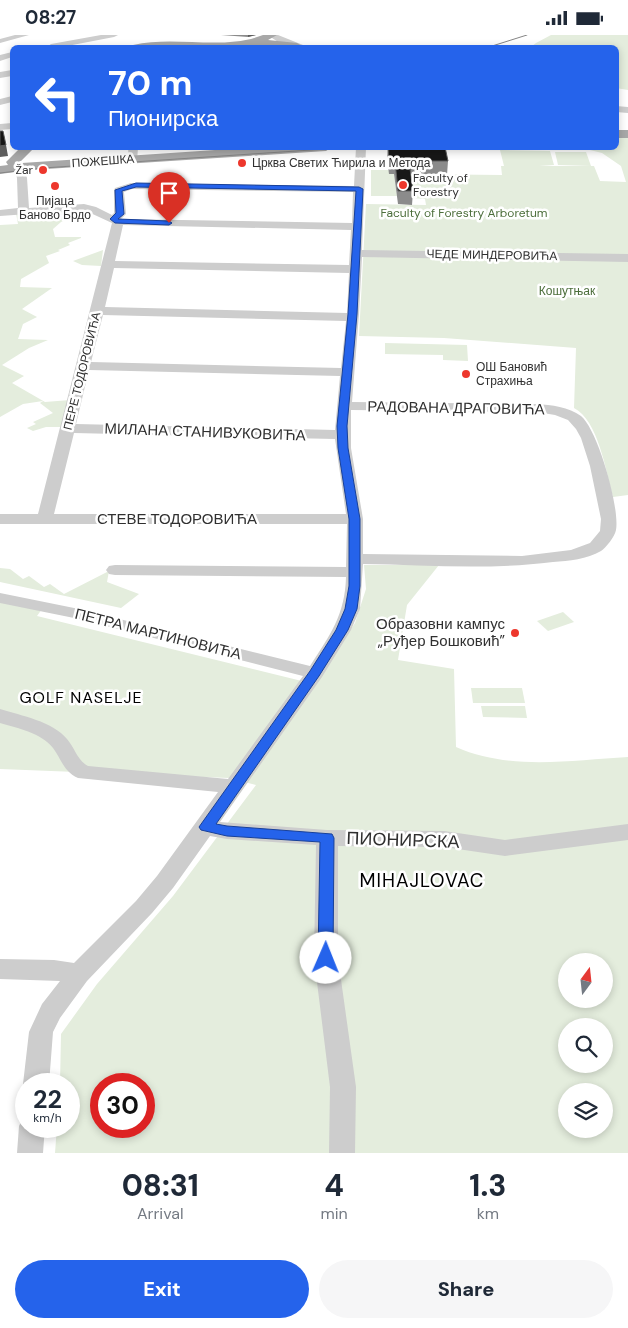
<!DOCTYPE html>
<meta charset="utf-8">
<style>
body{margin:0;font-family:"DM Sans",sans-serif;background:#f6f6f7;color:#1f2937;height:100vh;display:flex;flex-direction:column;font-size:19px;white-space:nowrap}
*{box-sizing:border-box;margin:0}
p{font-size:16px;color:#747a83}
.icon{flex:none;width:28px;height:28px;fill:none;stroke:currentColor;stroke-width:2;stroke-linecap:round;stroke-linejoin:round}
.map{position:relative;height:1118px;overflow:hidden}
.side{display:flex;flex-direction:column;background:#fff;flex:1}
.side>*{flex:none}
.hud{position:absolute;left:10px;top:10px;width:609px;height:105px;border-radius:8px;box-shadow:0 2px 8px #0003;background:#2563eb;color:#fff;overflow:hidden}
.needle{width:32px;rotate:15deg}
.fabs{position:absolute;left:558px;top:918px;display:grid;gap:10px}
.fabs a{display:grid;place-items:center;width:55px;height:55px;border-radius:50%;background:#fff;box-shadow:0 2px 8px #0003;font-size:25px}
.speed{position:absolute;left:15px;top:1038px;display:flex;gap:10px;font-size:25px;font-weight:700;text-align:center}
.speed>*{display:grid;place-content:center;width:65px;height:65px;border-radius:50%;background:#fff;box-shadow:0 2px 8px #0003;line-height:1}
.speed small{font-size:12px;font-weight:400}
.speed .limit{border:8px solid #d22;background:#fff;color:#111}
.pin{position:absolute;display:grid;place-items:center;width:42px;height:42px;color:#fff;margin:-51px -21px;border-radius:50% 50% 50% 0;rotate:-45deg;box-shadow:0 0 5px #0007}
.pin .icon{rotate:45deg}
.me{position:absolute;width:55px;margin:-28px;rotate:1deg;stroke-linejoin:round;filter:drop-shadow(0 0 4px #0008)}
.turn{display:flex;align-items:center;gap:18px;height:105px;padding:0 15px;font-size:22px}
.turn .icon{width:65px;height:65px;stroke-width:2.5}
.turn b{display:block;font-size:35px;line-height:42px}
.eta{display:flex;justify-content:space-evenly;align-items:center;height:85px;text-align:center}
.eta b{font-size:30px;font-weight:800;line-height:35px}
.action{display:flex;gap:10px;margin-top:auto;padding:10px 15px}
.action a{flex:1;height:58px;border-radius:30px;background:#2563eb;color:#fff;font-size:20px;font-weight:800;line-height:58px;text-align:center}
.action a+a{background:#f6f6f7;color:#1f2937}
.status{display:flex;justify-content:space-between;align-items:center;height:35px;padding:0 25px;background:#fff;direction:ltr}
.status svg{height:14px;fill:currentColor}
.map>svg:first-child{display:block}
</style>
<div class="status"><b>08:27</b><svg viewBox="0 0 49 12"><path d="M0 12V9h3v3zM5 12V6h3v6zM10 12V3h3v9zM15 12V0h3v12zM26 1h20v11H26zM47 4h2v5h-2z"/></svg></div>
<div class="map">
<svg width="628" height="1118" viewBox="0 0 628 1118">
<rect width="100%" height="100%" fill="#fff"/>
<g fill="#e4eddd" fill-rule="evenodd">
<path d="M551,0H628V55L616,53V12H531L536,8Z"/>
<path d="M616,102H628V460L613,462C606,436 598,385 574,373L576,313L444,303L359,301L366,169L426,170L425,164L412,163L408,139L502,140L501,131H504L500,115L550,116L554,130L539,131H594L600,146L626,147L621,131L602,118L586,114L616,112V106H618Z"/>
<path d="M555,117H586L591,131L558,130Z"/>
<path d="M371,135H388L394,139L397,161H371Z"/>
<path d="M85,174L61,187L53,194L55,202H81V203L68,208L70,210L58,215L60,216L46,221L49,228L21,244L20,252L52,253L22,274L37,282L23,289L18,304L48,305L29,313L2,330L24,341L12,348L45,367L70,365L64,392H46L33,396L27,393L36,389L33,387L53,378L40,368L43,366L23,369L0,382V190L18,189L16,178Z"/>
<path d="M103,215L101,231L82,230L73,226Z"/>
<path d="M385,308L467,310L468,326L443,325V320L385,319Z"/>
<path d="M364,530H439L407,570L398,625L454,634L456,712C510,736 571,725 628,722V1118H55L57,1091H69V1049H60L61,999L97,949L173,861L256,750L229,743L0,734V565L42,574L37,581L314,649L355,588L366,554ZM566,926H604V964H566ZM566,991H604V1029H566ZM101,1049H144V1091H101ZM566,1056H604V1094H566Z"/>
<path d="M0,533L10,534L23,544L29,541L44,552L50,549L64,559L109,536L107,547L139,559L121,573L0,547Z"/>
<path d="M563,577L574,587L548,596L537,586Z"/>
<path d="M471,653H522L525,668H473Z"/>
<path d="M481,671H525L527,683L483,682Z"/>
</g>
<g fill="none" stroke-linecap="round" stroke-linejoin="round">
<g fill="#cdcdcd" fill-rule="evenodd">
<path d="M15,0H29L0,8V4Z"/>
<path d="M101,0H118L114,2L62,12H47L51,9Z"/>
<path d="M268,0H278L308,12C294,14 279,9 268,0Z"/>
<path d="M12,17V22L0,26V20Z"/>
<path d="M12,35V41L0,43V37Z"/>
<path d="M12,61V67L0,70V64Z"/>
<path d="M616,71L628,72V78L616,77Z"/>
<path d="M12,88V94L0,95V89Z"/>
<path d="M128,112H138L137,127H129Z"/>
<path d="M356,112H366L362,215L628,219V227L362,222L359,279L352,367L537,369C551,370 569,372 581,381C598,395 620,473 616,495C615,501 606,513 601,516C587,524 569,526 553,527C490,535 426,530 363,529L360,574L351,595L322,642L220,787L327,795L444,796L505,805L628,789V805L505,821L444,812L338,811V923L356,1052L355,1118H329L330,1052L314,923L316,810L227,804L210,801L173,853L152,878L87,946L60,983L53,997L49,1049H26V1056L23,1049L29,997L42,969L60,946L0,944V924L54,925L74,928L136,866L157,841L218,757L78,743C63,736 62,725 53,713C41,698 18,693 0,688V674C22,681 52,686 67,704C75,713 77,725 88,731L228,744L303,641L79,584L0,568V558L79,574L310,631C330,600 345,580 346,542L115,540L109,539L106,535L109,531L115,530L346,532L347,489H0V479H38L112,188L84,175L0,181V175L18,173L17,143L14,132L19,129L24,132L27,143L29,173L84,169L96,172L112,180L114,178V155L115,153L131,148L354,151ZM132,154L353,157L352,188L121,184L126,179L124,157ZM123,190L351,195L349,230L115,226ZM114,233L349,238L347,278L105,272ZM103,280L346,286L341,333L91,327ZM89,335L340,341L335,395L76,389ZM351,375L537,377L555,380L568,385L576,394L581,403L590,431L601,484L600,496L590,508L571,515L522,521L363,519V484L351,413ZM74,398L335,404L346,479H54Z"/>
<path d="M26,1081V1091H45L43,1118H17L19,1091L23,1083Z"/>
</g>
<g fill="#a8a8a8" fill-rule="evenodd">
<path d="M263,0H277L268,5L297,8L302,11L281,12L253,10L230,12H132L133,10C176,0 222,16 263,0Z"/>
<rect x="616" y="95" width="12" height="8"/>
<path d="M21,112H35L20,127L22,128L261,112H332L326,116L31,135L0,139V131L8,130L6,127Z"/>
</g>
<g stroke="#858585" stroke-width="1">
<path d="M489,12L527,0"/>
<path d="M0,138L43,133L356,112"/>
</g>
</g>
<g fill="#8b8b8b">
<path d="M221,0H256L248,2Z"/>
<path d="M388,112L448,126L447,140L410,139L413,156L412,170L398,169L394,139H389L387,124Z"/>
</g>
<g fill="#5d5d5d">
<path d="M248,0H256L248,2Z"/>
<path d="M6,110L8,121L0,122V111Z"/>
</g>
<g fill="#171717" stroke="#5d5d5d">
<path d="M0,96H3L6,110L0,111Z"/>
<path d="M388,112H445L448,126H409L413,156H398L395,126H389Z"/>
</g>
<path fill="#2563eb" stroke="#184099" d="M136,148L359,152L363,154L357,279L347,391L348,413L360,484V551L357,574L348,595L319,641L216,789L227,791L332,799L334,803L333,923L331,928L326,929L320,928L318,923L320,807L227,801L201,795L199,792L310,636L336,595L345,574L349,551V484L338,413L337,391L348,279L356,156L136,152L122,156L124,179L118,184L169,186L172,188L169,190L115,188L110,184L116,178L115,155Z"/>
<g fill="#ed372c" stroke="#fff" stroke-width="2">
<circle cx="242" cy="128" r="5"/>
<circle cx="43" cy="135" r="5"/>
<circle cx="403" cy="150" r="5"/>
<circle cx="55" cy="151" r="5"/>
<circle cx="466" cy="339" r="5"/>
<circle cx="515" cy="598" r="5"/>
</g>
<g text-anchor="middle" stroke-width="5" stroke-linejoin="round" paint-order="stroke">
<g font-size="12" fill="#303030" stroke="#fff">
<text transform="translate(103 126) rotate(-4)" y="4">ПОЖЕШКА</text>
<text transform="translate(492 220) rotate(1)" y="4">ЧЕДЕ МИНДЕРОВИЋА</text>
<text transform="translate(82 336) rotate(-76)" y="4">ПЕРЕ ТОДОРОВИЋА</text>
</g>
<g font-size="12" fill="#303030" stroke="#fff" text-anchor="start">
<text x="252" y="132">Црква Светих Ћирила и Метода</text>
<text x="33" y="139" text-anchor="end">Žar</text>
<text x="413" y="147">Faculty of<tspan x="413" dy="14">Forestry</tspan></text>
<text x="55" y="170" text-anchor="middle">Пијаца<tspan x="55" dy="14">Баново Брдо</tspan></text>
<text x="476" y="336">ОШ Бановић<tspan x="476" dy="14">Страхиња</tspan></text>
</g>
<g font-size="12" fill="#4c6e3b" stroke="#fff">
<text x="464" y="182">Faculty of Forestry Arboretum</text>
<text x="567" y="260">Кошутњак</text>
</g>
<g font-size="15" fill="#303030" stroke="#fff">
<text transform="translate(456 373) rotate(1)" y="5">РАДОВАНА ДРАГОВИЋА</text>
<text transform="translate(205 397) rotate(2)" y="5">МИЛАНА СТАНИВУКОВИЋА</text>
<text x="177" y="489">СТЕВЕ ТОДОРОВИЋА</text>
<text transform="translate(158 599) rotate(14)" y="5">ПЕТРА МАРТИНОВИЋА</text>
</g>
<g font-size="15" fill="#303030" stroke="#fff" text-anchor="end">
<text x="505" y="594">Образовни кампус<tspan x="505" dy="17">„Руђер Бошковић”</tspan></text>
</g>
<g font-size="16" letter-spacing="1" fill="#000" stroke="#fff">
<text x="81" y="668">GOLF NASELJE</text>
</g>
<g font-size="18" fill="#303030" stroke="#fff">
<text transform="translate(403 805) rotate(2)" y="6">ПИОНИРСКА</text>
</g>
<g font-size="19" letter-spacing="1" fill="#000" stroke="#fff">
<text x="422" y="852">MIHAJLOVAC</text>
</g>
</g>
</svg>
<div class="fabs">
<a><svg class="needle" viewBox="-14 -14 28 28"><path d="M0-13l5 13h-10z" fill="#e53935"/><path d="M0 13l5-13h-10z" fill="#747a83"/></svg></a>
<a><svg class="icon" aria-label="search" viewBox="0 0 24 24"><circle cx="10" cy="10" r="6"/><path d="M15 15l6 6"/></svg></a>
<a><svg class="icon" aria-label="layers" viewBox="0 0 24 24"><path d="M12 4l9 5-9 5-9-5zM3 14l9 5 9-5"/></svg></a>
</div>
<div class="speed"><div>22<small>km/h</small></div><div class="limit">30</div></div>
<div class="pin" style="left:169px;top:188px;background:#d93025"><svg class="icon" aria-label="arrive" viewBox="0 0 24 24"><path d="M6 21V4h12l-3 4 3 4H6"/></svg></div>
<svg class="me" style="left:326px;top:923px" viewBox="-20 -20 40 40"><circle r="19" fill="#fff"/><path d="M0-13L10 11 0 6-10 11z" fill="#2563eb"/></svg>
<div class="hud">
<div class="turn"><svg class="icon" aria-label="left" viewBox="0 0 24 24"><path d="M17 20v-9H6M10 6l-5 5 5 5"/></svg><div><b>70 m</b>Пионирска</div></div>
</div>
</div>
<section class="side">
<div class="eta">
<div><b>08:31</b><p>Arrival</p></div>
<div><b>4</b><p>min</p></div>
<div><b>1.3</b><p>km</p></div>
</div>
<div class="action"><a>Exit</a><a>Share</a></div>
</section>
